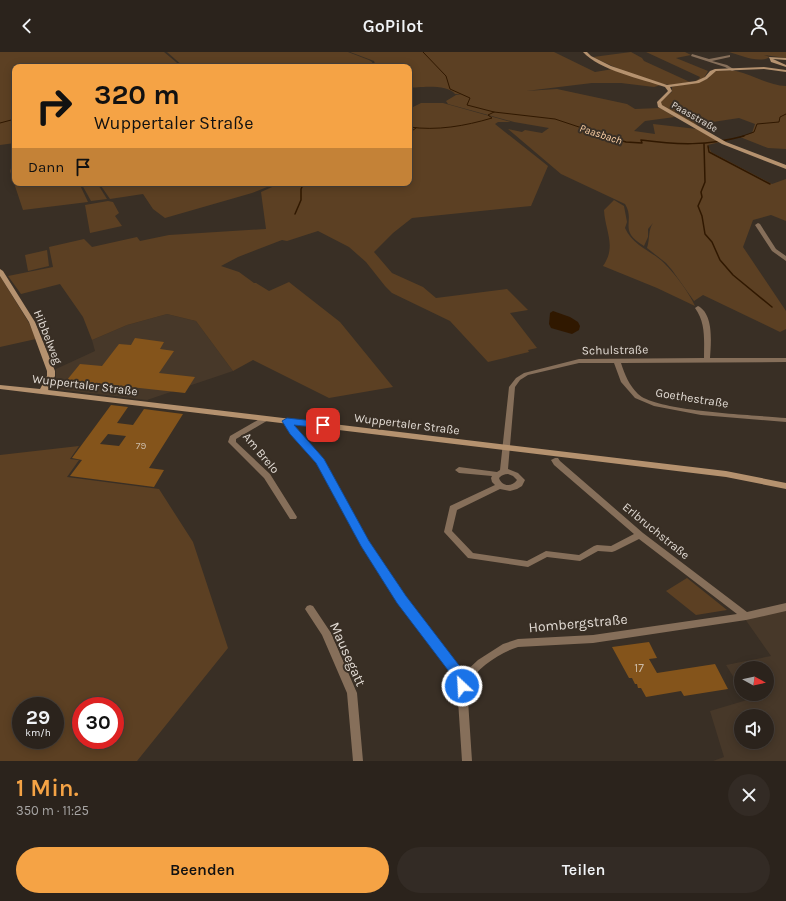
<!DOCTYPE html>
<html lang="de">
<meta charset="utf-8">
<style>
body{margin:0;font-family:Karla,sans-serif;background:#332b25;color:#f1f3f6;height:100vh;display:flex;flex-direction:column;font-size:15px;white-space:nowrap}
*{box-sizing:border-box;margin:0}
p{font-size:13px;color:#a6a4a3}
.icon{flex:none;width:22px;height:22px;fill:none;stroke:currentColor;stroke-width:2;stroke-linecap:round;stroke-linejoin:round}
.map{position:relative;height:709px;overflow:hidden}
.details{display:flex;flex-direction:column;background:#2b231c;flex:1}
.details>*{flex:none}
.banner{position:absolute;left:12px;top:12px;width:400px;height:122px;border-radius:8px;box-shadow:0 2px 10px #0003,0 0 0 1px #47403b;background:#f5a345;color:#111;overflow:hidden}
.needle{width:26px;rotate:98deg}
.tools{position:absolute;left:734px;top:609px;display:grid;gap:8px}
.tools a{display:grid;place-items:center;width:40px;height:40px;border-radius:50%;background:#2b231c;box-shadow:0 2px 10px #0003,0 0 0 1px #47403b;font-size:20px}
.speed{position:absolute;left:12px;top:645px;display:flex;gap:8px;font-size:20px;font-weight:700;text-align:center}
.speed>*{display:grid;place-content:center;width:52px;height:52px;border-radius:50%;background:#2b231c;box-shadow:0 2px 10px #0003,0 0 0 1px #47403b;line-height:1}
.speed small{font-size:10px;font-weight:400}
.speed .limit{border:6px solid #d22;background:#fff;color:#111}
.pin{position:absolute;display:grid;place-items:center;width:34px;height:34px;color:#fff;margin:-17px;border-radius:8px;box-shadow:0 2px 6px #0006}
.me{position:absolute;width:44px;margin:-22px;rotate:335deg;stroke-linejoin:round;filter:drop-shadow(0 0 3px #0008)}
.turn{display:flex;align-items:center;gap:14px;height:84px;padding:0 16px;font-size:18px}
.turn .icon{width:52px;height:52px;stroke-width:2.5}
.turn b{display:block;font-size:28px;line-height:34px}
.then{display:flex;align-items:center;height:38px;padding:0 16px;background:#0003;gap:8px;font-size:15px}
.round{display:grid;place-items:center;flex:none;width:42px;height:42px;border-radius:21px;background:#332b25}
.head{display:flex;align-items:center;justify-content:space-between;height:68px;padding:0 16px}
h1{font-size:24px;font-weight:600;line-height:30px;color:#f5a345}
.primary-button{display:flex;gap:8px;margin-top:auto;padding:8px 16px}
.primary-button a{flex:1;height:46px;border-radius:24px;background:#f5a345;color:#111;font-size:16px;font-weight:600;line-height:46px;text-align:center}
.primary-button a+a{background:#332b25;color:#f1f3f6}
header{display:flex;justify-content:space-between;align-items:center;height:52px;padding:0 16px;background:#2b231c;font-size:18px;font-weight:600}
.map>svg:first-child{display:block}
</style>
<header><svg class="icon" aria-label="back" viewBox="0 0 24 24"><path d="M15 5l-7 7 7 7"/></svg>GoPilot<svg class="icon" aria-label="person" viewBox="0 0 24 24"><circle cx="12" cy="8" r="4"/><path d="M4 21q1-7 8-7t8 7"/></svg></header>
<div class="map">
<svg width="786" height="709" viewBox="0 0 786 709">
<rect width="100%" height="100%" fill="#392f25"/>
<g fill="#473829" fill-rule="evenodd">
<path d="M167,262L196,269L233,319L147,348L56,337V317L95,299L92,288L127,273Z"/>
<path d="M786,557V709H713L724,705L710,659L747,648L744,642H767V616H741V637L726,613L771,604L745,567ZM741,664H767V690H741Z"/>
</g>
<g fill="#5c4023" fill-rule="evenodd">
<path d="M0,0H164L182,15H15V91L0,93Z"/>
<path d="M167,0H348L369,8L372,10L374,15H184Z"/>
<path d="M350,0H554L595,20L613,17L661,33L654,35L621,31H592L526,39L557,37L627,52L635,57L660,56L675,65L645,69L634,79L655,82L653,72L697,77L720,90L708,93L711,100L772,132L786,127V169L771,163L753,168L743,195L786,259V277L780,280L703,243L694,249L672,218L666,211L647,196C650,187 648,178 653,171L648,177V185L644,194C617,178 636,170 625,152L561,122L508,77L522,80L525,78L542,81L549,76L514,70L448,52L446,49L456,43L462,42H455C448,32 420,35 409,36V15H376L374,9Z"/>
<path d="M631,0L642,6L644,9L690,30L670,33L663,32L627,21L593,5Z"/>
<path d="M646,0H685L691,3L676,6L708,19L704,26L693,30L699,27L700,25Z"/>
<path d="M729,0H786V6L764,3L770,5C760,12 739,3 729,0Z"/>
<path d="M717,19C723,19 731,18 736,19C753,23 768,33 786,34V97L768,96L740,85L752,81L755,72L739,66L693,73L660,52L662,48L672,40V35L705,28L709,26L712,20Z"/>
<path d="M421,51H443L511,70H498L495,72L548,114L531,154L412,166L393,181L374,200L392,221L423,235L436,246L507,237L528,258L510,261L537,296L528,298L529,300L488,310L450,269L392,241L385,234L366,210L349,195L318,179L287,189L282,188L238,205L221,214L239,220L254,231H256L269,239L289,230L294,234L340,270L393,335L329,346L253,308L233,319L196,269L167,262L127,273L92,288L83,265L60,232L21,242L8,224L53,215L49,195L84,187L92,195L137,185L140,189L169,183L266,177L261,140L281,131H409V57Z"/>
<path d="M15,105V131H79L88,150L23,158L10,119Z"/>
<path d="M81,131H97L107,147L91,149Z"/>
<path d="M99,131H277L252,141L165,166L153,157L143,142L110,147Z"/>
<path d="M614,148L624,154L627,170L625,176C633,194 652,199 664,211C676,223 688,239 695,254L657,236L603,214C617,194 605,179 604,158Z"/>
<path d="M108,149L113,150L119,161L115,164L122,174L90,181L85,153Z"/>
<path d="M47,198L49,214L28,219L25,203Z"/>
<path d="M0,224L29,271L36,287L0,295Z"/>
<path d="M79,394L70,407L79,408L67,425L159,437L193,490L228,596L137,709H0V403ZM21,654H55V688H21ZM81,654H115V688H81Z"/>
<path d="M687,526L727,558L696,563L666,539Z"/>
</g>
<path fill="#301800" d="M553,259L570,265L578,270L580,274L579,278L572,282L551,276L549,272L550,261Z"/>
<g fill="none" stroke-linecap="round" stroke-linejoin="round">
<g stroke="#301800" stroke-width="1">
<path d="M423,0L446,24L450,37L470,46L467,53L494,60"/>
<path d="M0,71L15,67"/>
<path d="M409,75C437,79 465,74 492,66L488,63L494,60L555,67L609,85"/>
<path d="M409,81L416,76"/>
<path d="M740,85L754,80L757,72L779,70L780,65L786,62"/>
</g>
<g stroke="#301800" stroke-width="1.5">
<path d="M606,84L626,90L642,91L641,88C678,93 707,94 744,84"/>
<path d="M704,92L705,130L701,140L702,145L698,154L702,164L705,182L712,190L720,208L733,223L772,255"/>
<path d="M708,94L709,100L770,132"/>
<path d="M295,162L301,148V137L304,131"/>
</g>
</g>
<g fill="#84541b" fill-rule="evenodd">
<path d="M135,286L164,290L160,297L174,299L159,321L195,325L185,341L67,328L80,312L102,314L119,292L131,293Z"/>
<path d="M111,353L128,355L117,371L133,373L144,357L183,362L149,416L164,418L154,435L70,424L82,408L72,406ZM108,382L126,384L119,394L100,392Z"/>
<path d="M649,590L657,606L649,607L657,621L715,612L728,637L684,644L681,639L646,645L641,636H638L637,632H635L632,626H629L612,595Z"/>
</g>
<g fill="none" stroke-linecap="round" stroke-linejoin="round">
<g fill="#866f5a" fill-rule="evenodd">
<path d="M692,2L709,7L730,3V5L712,9L727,13L735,18L732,19L725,15L691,4Z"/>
<path d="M758,171L760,172L776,197L786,204V209L772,199L755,173Z"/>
<path d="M698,254C714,262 711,291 710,306H786V310L621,311C625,323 629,333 638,342C657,360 757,363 786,366V370L701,363L654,354L635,346L621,330L614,311H579L528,323L520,328L515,335L508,417L518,421L525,428L522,434L517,437L510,439L500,437L457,458L452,479L473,501L527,509L546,499L579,503L594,494L597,493L611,494L634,482L554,413L551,408L555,406H558L560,409L643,481L747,560L786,551V559L746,568L593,591L518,595C499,601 477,616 467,633L472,709H462L457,633L459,630L399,549L355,482L317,411L291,382L283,369L284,367H290L297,379L323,408L361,478L405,545L464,621L478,608L503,592L518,587L593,583L737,562L639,487L615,499L612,500L598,499L580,509L547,505L528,515L468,506L444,480L450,454L495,433L492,430L491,426L492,424L459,421L455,418L459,415L497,420L500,418L509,335L516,326L524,321L579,307L704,306C704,288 706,271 695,256ZM508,422L513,424L517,428C512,435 502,435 499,426C502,423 504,422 508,422Z"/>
<path d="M263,365H266L270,367L236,387V390L270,422L297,465L296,467H290L264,426L228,390L230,384Z"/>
<path d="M310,553L313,554L331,581L357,641L363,709H353L347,641L322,583L305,557L307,554Z"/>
</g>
<g fill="#b5926f" fill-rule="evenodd">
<path d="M583,0H587L591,4L611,14L667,33L696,29L705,25L710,19L715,17L764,15L786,18V20L764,17L716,19L707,27L699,31L670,35L672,39L661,50L662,53L726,90L786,113V117L722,92L658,55L657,50L668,39L665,35C642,27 599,18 583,0Z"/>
<path d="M769,5L786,6V8L773,7L786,13V15L771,10Z"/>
<path d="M0,217L3,219L35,270L55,319V324L48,338L726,419L786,431V437L726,425L0,337V333L40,337L47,324V319L29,270L0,224Z"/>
</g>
</g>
<path fill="#1a73e8" stroke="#114b97" d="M287,366L323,370L327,373L323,376L294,373L324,407L369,489L406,544L468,625L470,629L467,637L462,639L458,637L456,634L457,630L397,551L361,494L316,411L290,382L282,369Z"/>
<g text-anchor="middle" stroke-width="4" stroke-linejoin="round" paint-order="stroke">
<g font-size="10" fill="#e3dcd5" stroke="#392f25">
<text transform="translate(695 64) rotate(30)" y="4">Paasstraße</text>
</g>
<g font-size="10" fill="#cbbaa6">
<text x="141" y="397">79</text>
</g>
<g font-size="11" font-style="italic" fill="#fbcfa4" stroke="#392f25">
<text transform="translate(601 82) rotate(18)" y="4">Paasbach</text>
</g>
<g font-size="12" fill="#e3dcd5" stroke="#392f25">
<text transform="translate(48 285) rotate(68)" y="4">Hibbelweg</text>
<text transform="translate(615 298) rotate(-1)" y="4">Schulstraße</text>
<text transform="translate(85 333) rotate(7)" y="4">Wuppertaler Straße</text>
<text transform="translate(692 346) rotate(9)" y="4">Goethestraße</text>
<text transform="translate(407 372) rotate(7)" y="4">Wuppertaler Straße</text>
<text transform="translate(261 401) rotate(50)" y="4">Am Brelo</text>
<text transform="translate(656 479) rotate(39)" y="4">Erlbruchstraße</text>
</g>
<g font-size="12" fill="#cbbaa6">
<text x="639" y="620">17</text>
</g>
<g font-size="14" fill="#e3dcd5" stroke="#392f25">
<text transform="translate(578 571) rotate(-5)" y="5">Hombergstraße</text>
<text transform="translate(348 602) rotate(66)" y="5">Mausegatt</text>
</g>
</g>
</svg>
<div class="tools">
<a><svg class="needle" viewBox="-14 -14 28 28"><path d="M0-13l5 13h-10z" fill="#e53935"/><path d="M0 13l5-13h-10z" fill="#a6a4a3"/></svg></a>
<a><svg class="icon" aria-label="sound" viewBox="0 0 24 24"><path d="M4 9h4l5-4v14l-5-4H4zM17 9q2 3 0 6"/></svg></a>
</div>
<div class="speed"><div>29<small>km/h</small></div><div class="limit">30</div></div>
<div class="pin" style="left:323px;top:373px;background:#d93025"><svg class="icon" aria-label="arrive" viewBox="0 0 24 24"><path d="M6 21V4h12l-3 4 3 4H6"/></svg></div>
<svg class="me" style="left:462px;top:634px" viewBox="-20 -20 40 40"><circle r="17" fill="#1a73e8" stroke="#fff" stroke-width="3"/><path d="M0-11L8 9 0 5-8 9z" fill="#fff"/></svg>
<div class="banner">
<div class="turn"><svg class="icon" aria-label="right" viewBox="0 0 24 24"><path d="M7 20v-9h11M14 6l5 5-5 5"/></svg><div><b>320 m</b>Wuppertaler Straße</div></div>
<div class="then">Dann<svg class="icon" aria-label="arrive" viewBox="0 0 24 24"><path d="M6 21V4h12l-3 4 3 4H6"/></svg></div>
</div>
</div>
<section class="details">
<div class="head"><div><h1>1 Min.</h1><p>350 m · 11:25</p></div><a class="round"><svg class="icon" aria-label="close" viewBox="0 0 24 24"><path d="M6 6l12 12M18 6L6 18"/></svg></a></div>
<div class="primary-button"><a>Beenden</a><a>Teilen</a></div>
</section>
